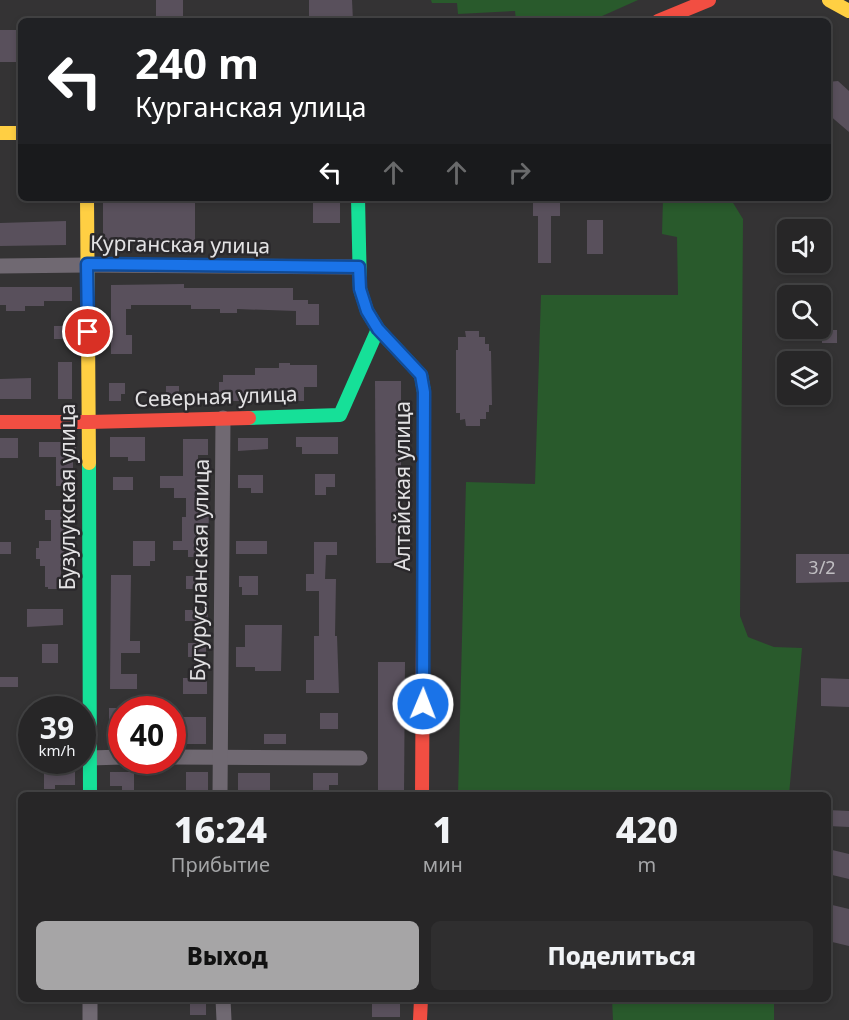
<!DOCTYPE html>
<html lang="ru">
<meta charset="utf-8">
<style>
body{margin:0;font-family:"Noto Sans",sans-serif;background:#2f2e2f;color:#f1f3f6;height:100vh;display:flex;flex-direction:column;font-size:22px;white-space:nowrap}
*{box-sizing:border-box;margin:0}
p{font-size:20px;color:#a4a5a7}
.icon{flex:none;width:33px;height:33px;fill:none;stroke:currentColor;stroke-width:2;stroke-linecap:round;stroke-linejoin:round}
.map{position:relative;flex:1;overflow:hidden}
.details{position:absolute;left:18px;top:792px;width:813px;height:210px;display:flex;flex-direction:column;background:#272627;border-radius:9px;box-shadow:0 3px 9px #0003,0 0 0 2px #434344}
.details>*{flex:none}
.guide{position:absolute;left:18px;top:18px;width:813px;height:183px;border-radius:9px;box-shadow:0 3px 9px #0003,0 0 0 2px #434344;background:#202124;color:#fff;overflow:hidden}
.fabs{position:absolute;left:777px;top:219px;display:grid;gap:12px}
.fabs a{display:grid;place-items:center;width:54px;height:54px;border-radius:9px;background:#272627;box-shadow:0 3px 9px #0003,0 0 0 2px #434344;font-size:30px}
.speed{position:absolute;left:18px;top:696px;display:flex;gap:12px;font-size:30px;font-weight:700;text-align:center}
.speed>*{display:grid;place-content:center;width:78px;height:78px;border-radius:50%;background:#272627;box-shadow:0 3px 9px #0003,0 0 0 2px #434344;line-height:1}
.speed small{font-size:15px;font-weight:400}
.speed .limit{border:9px solid #d22;background:#fff;color:#111}
.pin{position:absolute;display:grid;place-items:center;width:51px;height:51px;color:#fff;margin:-26px;border:3px solid #fff;border-radius:50%;box-shadow:0 2px 6px #0007}
.me{position:absolute;width:66px;margin:-33px;rotate:1deg;stroke-linejoin:round;filter:drop-shadow(0 0 4px #0008)}
.turn{display:flex;align-items:center;gap:21px;height:126px;padding:0 18px;font-size:27px}
.turn .icon{width:78px;height:78px;stroke-width:2.5}
.turn b{display:block;font-size:42px;line-height:51px}
.lanes{display:flex;align-items:center;height:57px;padding:0 18px;background:#0003;justify-content:center;gap:30px;direction:ltr}
.lanes .off{opacity:.35}
.eta{display:flex;justify-content:space-evenly;align-items:center;height:102px;text-align:center}
.eta b{font-size:36px;font-weight:800;line-height:42px}
.action{display:flex;gap:12px;margin-top:auto;padding:12px 18px}
.action a{flex:1;height:69px;border-radius:9px;background:#a6a5a6;color:#111;font-size:24px;font-weight:800;line-height:69px;text-align:center}
.action a+a{background:#2f2e2f;color:#f1f3f6}
.map>svg:first-child{display:block}
</style>
<div class="map">
<svg width="849" height="1020" viewBox="0 0 849 1020">
<rect width="100%" height="100%" fill="#343334"/>
<g fill="#295a2c">
<path d="M431,0H638L591,21H516L515,11L458,14L457,3H432Z"/>
<path d="M663,198H730L743,219L740,616L748,637L774,647L802,648L789,795H458L466,482L535,484L541,295H678L677,237L662,234Z"/>
<path d="M612,999H774V1020H613Z"/>
</g>
<g fill="#59505c">
<rect x="156" y="0" width="27" height="21"/>
<path d="M309,0H352L353,21H309Z"/>
<rect x="0" y="30" width="21" height="32"/>
<path d="M838,81L849,91V132L828,114V82Z"/>
<rect x="103" y="198" width="92" height="46"/>
<rect x="313" y="198" width="27" height="25"/>
<path d="M533,198H560V216H551V263H538V216H533Z"/>
<rect x="587" y="220" width="16" height="34"/>
<path d="M66,221V245L0,246V223Z"/>
<path d="M184,284V288H293V300H308V304H319V325H296V311L237,309V313H220V309H191V305H131V309H126V335H132V354H111V285Z"/>
<path d="M0,287H72V301H44V306H25V311H6V305H0Z"/>
<rect x="54" y="326" width="18" height="13"/>
<rect x="822" y="330" width="15" height="13"/>
<path d="M465,331H479V337H485V344H489V351H491L492,405H489V412H486V419H480V426H466L465,419L460,420V413H456V350H458V337H466Z"/>
<rect x="58" y="362" width="14" height="37"/>
<path d="M279,363H290V365H317V387H304V401H226V395H219V382H223V375H255V368H279Z"/>
<path d="M31,378V399H0V379Z"/>
<path d="M375,381H401V563H376Z"/>
<path d="M109,383H125V394H121V401H109Z"/>
<rect x="166" y="386" width="13" height="15"/>
<path d="M110,437H145V461H128V457H110Z"/>
<path d="M296,437H338V454H302V447H296Z"/>
<rect x="0" y="438" width="18" height="20"/>
<path d="M238,438H268V449L238,451Z"/>
<path d="M183,439H208V455H198V476H201V508H209L208,557H188V550H173V541H182V517H186V498H174V488H160V476H183Z"/>
<path d="M39,442H76V457H73V486H56V457H39Z"/>
<path d="M315,474H335V487H326V495H315Z"/>
<path d="M238,475H263V493H251V488H238Z"/>
<rect x="113" y="477" width="20" height="13"/>
<path d="M45,510H74V521H71V557L61,556V576H71V589H48V587H45V566H40V559H36V548H39V541H51V520H45Z"/>
<path d="M133,541H155V561H150V566H133Z"/>
<rect x="236" y="541" width="31" height="13"/>
<rect x="0" y="542" width="11" height="12"/>
<path d="M314,542H337V555H326L325,579H336L335,636H337L339,693H306V680H314V636H319V591H306V574H314Z"/>
<path d="M796,554H849V582L796,583Z"/>
<path d="M111,575H131L130,641H140V653H121V674H137V689H110Z"/>
<rect x="186" y="576" width="22" height="13"/>
<path d="M239,576H258V595H242V587H239Z"/>
<path d="M27,609H63V625L27,627Z"/>
<rect x="185" y="610" width="23" height="11"/>
<path d="M245,625H282L281,671H255V667H236V647H245Z"/>
<rect x="188" y="643" width="18" height="14"/>
<rect x="42" y="644" width="16" height="19"/>
<path d="M378,662H405L404,795H378Z"/>
<rect x="0" y="677" width="18" height="10"/>
<rect x="183" y="678" width="24" height="16"/>
<path d="M821,678L849,679V707L821,706Z"/>
<rect x="109" y="708" width="13" height="36"/>
<rect x="320" y="713" width="18" height="16"/>
<rect x="172" y="717" width="34" height="27"/>
<rect x="264" y="734" width="22" height="10"/>
<path d="M44,772H75V785H55V789H44Z"/>
<path d="M110,772H134V793H122V786H110Z"/>
<rect x="186" y="772" width="22" height="23"/>
<rect x="238" y="773" width="32" height="18"/>
<path d="M313,773H338V785H329V791H313Z"/>
<path d="M828,810L849,811V827L828,826Z"/>
<path d="M828,849L849,854V879L828,874Z"/>
<path d="M828,904L849,909V946L828,941Z"/>
<rect x="190" y="999" width="16" height="16"/>
<rect x="372" y="999" width="28" height="18"/>
</g>
<g fill="none" stroke-linecap="round" stroke-linejoin="round">
<g stroke="#706972" stroke-width="15">
<path d="M0,266L87,265L359,267"/>
<path d="M172,757L360,758"/>
<path d="M90,758L122,757"/>
<path d="M220,795L223,418"/>
<path d="M90,999V1020"/>
<path d="M223,999L224,1020"/>
</g>
<g stroke="#16e098" stroke-width="14">
<path d="M358,198L360,289L367,311L378,329L421,375L424,392V459"/>
<path d="M249,418L340,415L378,329"/>
<path d="M89,463L90,795"/>
</g>
<g stroke="#ffcf43" stroke-width="14">
<path d="M829,0L849,11"/>
<path d="M0,133H21"/>
<path d="M87,198L89,463"/>
</g>
<g stroke="#f24e42" stroke-width="14">
<path d="M658,21L709,0"/>
<path d="M0,422H89L249,418"/>
<path d="M422,795L424,459"/>
<path d="M420,1020L421,999"/>
</g>
</g>
<g fill="none" stroke-linecap="round" stroke-linejoin="round">
<g stroke="#114b97" stroke-width="15">
<path id="route" d="M88,332L87,264L359,267L360,289L367,311L378,329L421,375L424,392L423,704"/>
</g>
<use href="#route" stroke="#1a73e8" stroke-width="10"/>
</g>
<g text-anchor="middle" stroke-width="5" stroke-linejoin="round" paint-order="stroke">
<g font-size="18" fill="#c0bec2">
<text x="822" y="574">3/2</text>
</g>
<g font-size="21" fill="#e3e2e4" stroke="#2a282b">
<text transform="translate(180 245) rotate(1)" y="7">Курганская улица</text>
<text transform="translate(216 397) rotate(-2)" y="7">Северная улица</text>
<text transform="translate(403 486) rotate(-90)" y="7">Алтайская улица</text>
<text transform="translate(68 497) rotate(-90)" y="7">Бузулукская улица</text>
<text transform="translate(200 570) rotate(-89)" y="7">Бугурусланская улица</text>
</g>
</g>
</svg>
<div class="fabs">
<a><svg class="icon" aria-label="sound" viewBox="0 0 24 24"><path d="M4 9h4l5-4v14l-5-4H4zM17 9q2 3 0 6"/></svg></a>
<a><svg class="icon" aria-label="search" viewBox="0 0 24 24"><circle cx="10" cy="10" r="6"/><path d="M15 15l6 6"/></svg></a>
<a><svg class="icon" aria-label="layers" viewBox="0 0 24 24"><path d="M12 4l9 5-9 5-9-5zM3 14l9 5 9-5"/></svg></a>
</div>
<div class="speed"><div>39<small>km/h</small></div><div class="limit">40</div></div>
<div class="pin" style="left:88px;top:332px;background:#d93025"><svg class="icon" aria-label="arrive" viewBox="0 0 24 24"><path d="M6 21V4h12l-3 4 3 4H6"/></svg></div>
<svg class="me" style="left:423px;top:704px" viewBox="-20 -20 40 40"><circle r="17" fill="#1a73e8" stroke="#fff" stroke-width="3"/><path d="M0-11L8 9 0 5-8 9z" fill="#fff"/></svg>
<div class="guide">
<div class="turn"><svg class="icon" aria-label="left" viewBox="0 0 24 24"><path d="M17 20v-9H6M10 6l-5 5 5 5"/></svg><div><b>240 m</b>Курганская улица</div></div>
<div class="lanes"><svg class="icon" aria-label="left" viewBox="0 0 24 24"><path d="M17 20v-9H6M10 6l-5 5 5 5"/></svg><svg class="icon off" aria-label="ahead" viewBox="0 0 24 24"><path d="M12 20V5M6 11l6-6 6 6"/></svg><svg class="icon off" aria-label="ahead" viewBox="0 0 24 24"><path d="M12 20V5M6 11l6-6 6 6"/></svg><svg class="icon off" aria-label="right" viewBox="0 0 24 24"><path d="M7 20v-9h11M14 6l5 5-5 5"/></svg></div>
</div>
<section class="details">
<div class="eta">
<div><b>16:24</b><p>Прибытие</p></div>
<div><b>1</b><p>мин</p></div>
<div><b>420</b><p>m</p></div>
</div>
<div class="action"><a>Выход</a><a>Поделиться</a></div>
</section>
</div>
